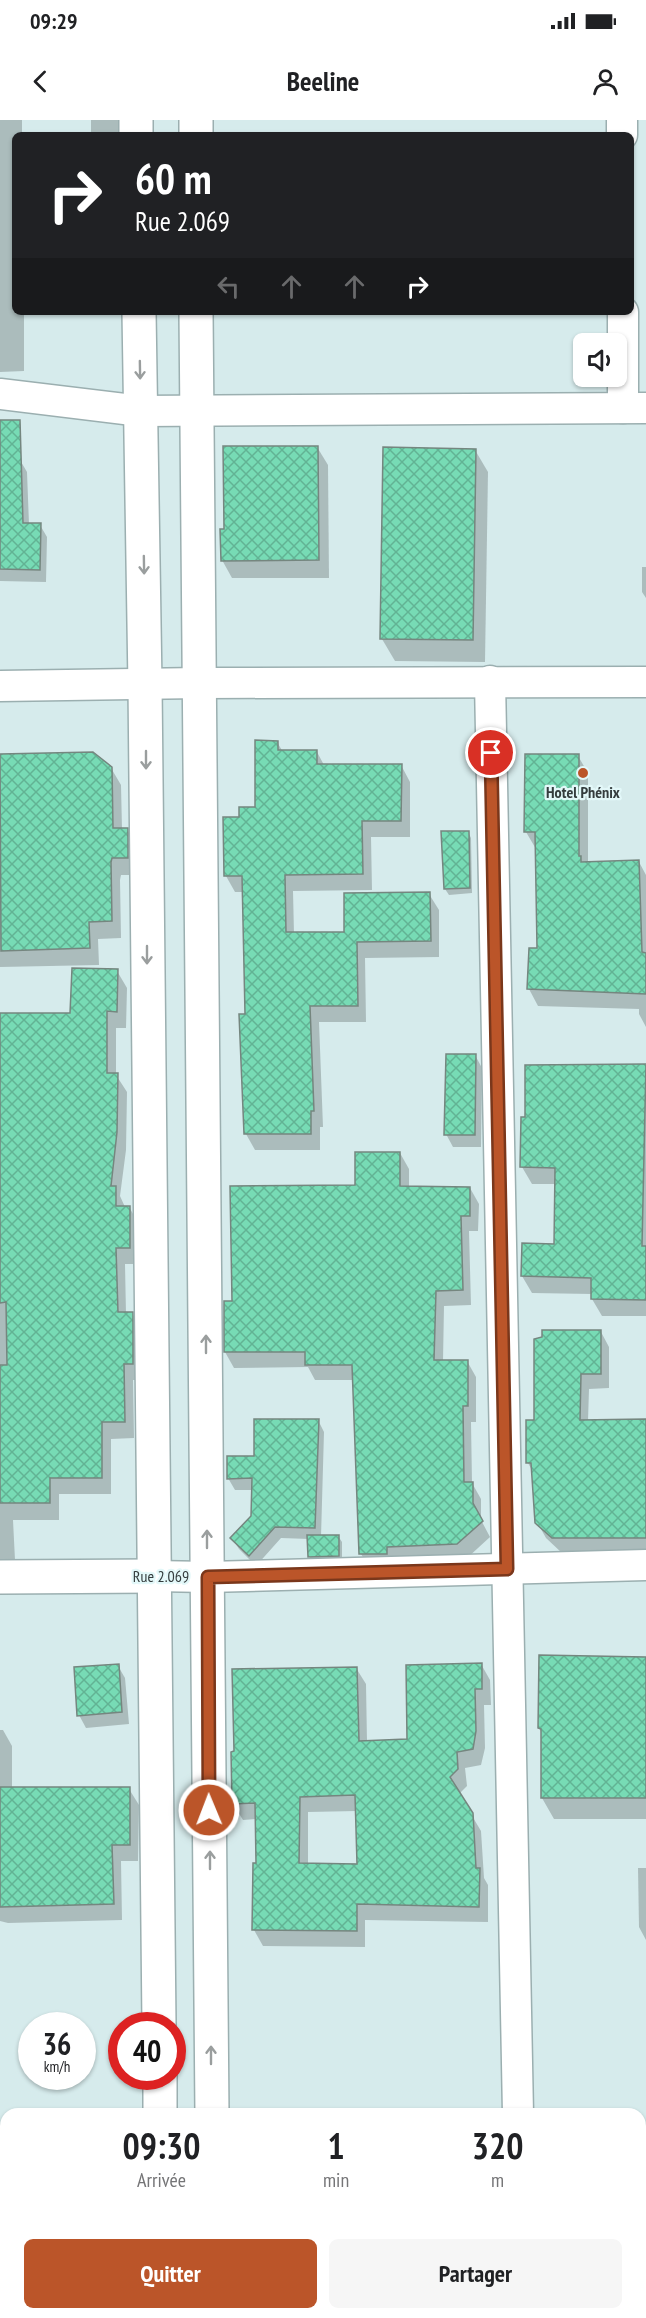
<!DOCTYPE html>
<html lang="fr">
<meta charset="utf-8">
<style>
body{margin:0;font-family:"PT Sans Narrow",sans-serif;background:#f6f6f6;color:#202124;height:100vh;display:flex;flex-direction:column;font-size:22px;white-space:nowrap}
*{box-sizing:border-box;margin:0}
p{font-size:20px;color:#757577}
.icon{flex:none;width:33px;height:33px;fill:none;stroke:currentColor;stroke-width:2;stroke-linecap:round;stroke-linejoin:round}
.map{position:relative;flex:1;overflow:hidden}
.details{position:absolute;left:0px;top:1988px;width:646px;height:212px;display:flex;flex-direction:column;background:#fff;border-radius:18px 18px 0 0;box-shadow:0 2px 4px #0004}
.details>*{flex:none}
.top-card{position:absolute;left:12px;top:12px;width:622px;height:183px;border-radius:9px;box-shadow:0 2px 4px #0004;background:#202124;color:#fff;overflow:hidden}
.controls{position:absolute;left:573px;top:213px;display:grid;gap:12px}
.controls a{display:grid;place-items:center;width:54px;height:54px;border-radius:9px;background:#fff;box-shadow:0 2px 4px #0004;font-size:30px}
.speed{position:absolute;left:18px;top:1892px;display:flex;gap:12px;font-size:30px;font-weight:700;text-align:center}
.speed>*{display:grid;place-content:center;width:78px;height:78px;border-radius:50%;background:#fff;box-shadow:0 2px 4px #0004;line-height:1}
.speed small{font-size:15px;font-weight:400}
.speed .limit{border:9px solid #d22;background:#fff;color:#111}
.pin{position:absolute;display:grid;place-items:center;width:51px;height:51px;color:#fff;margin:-26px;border:3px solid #fff;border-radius:50%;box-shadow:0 2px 6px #0007}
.me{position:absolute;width:66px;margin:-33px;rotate:359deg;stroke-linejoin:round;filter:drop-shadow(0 0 4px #0008)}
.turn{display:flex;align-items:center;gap:21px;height:126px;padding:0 24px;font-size:27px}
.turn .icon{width:78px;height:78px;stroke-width:2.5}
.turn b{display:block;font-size:42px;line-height:51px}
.lanes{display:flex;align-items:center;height:57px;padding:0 24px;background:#0003;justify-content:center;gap:30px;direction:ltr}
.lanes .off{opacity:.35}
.eta{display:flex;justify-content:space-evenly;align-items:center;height:102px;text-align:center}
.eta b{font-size:36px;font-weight:600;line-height:42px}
.button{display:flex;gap:12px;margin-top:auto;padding:12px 24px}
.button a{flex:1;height:69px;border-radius:9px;background:#bb5529;color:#fff;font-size:24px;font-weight:600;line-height:69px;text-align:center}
.button a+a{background:#f6f6f6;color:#202124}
.status{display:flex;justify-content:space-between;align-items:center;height:42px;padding:0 30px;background:#fff;direction:ltr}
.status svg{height:16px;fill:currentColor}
header{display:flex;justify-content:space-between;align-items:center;height:78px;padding:0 24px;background:#fff;font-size:27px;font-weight:600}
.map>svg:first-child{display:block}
</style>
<div class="status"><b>09:29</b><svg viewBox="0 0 49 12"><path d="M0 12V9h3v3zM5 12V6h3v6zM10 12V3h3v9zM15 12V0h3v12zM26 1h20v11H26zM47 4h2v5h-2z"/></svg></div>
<header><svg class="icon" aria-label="back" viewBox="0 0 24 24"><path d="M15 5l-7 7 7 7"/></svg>Beeline<svg class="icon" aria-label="person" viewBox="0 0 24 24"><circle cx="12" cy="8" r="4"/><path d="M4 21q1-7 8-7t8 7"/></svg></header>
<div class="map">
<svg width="646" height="2198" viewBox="0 0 646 2198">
<defs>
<pattern id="building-cross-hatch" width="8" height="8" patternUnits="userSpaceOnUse" patternTransform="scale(1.5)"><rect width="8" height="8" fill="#77dbb5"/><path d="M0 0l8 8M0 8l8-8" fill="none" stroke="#62b394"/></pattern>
</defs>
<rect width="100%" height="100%" fill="#d6ebec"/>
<g fill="#0003" fill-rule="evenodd">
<path d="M0,0H22V15H15V192H24V251L0,252Z"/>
<rect x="91" y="0" width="36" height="15"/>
<path d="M317,327L328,345L329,458H232L222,440L225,411Z"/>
<path d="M475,330L488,352L485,542L395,541L382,519Z"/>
<path d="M20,340L27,352L29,404L40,405L47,417L46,462L0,461V341Z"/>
<path d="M642,447H646V478L642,472Z"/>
<path d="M277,622L283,632H317L324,645H401L410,662V717H371L372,770L293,771L294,814H346L429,774L439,790V837L365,838L366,902H319L323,1007H320V1030H255L246,1014L247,895L244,772H235L226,756L240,698L256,689Z"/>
<path d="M93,634L111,648L121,665L122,709H127L137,727V755H121L120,760L121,818L98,819L99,845L0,847V635Z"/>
<path d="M578,636L588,653V743L639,742L646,755V907L639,894V889L538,886L529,869L538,830L536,729L526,712Z"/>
<path d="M468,712L471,718L472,773L449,775L445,769Z"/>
<path d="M117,851L127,868L126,908H116V955L127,972L126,1030L120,1076L125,1087H129L139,1104V1144H125L126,1194L132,1193L142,1210V1260H133L134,1318L111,1319V1374H59V1400H13L15,1440H0V894H71Z"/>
<path d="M475,935L482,948L481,1027H453L446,1014Z"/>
<path d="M527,946H646V1196H602L592,1179V1174L532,1173L522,1156L555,1125L556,1064H532L522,1047L526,999Z"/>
<path d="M400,1033L409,1049V1068H470L479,1084L478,1111H469L471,1185L444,1186L443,1241H467L476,1257V1302H471L472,1363L481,1379V1400L490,1417L466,1439L370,1449L361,1434L354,1260H315L308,1247L234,1248L225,1232L233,1183L356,1066Z"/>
<path d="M601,1212L609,1227V1268L589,1269L588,1301H646V1433H562L546,1418L537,1402L533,1352L528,1343L535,1301Z"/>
<path d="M318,1300L324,1312L321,1417L338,1416L342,1422V1441L313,1442L309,1436V1419L281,1418L256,1446L239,1429L232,1418L252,1397L253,1370H235L228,1358L256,1337Z"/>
<path d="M646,1538V1699H554L542,1678V1613L539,1608Z"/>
<path d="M481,1544L490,1560L491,1585H484L485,1628L481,1645L465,1648L467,1666L459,1674L481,1711L484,1758L488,1765V1802L365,1800V1827L263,1826L254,1810L258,1745L257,1699L243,1700L233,1684L356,1548L366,1564L367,1622L409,1621ZM357,1691L359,1745H308V1692Z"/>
<path d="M118,1546L125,1558L129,1604L86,1608L79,1595Z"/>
<path d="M0,1610H3L12,1626V1669H129L139,1685L138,1741H121L122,1800L8,1803L0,1801Z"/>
<path d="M638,1748H646V1820L639,1807Z"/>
</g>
<g fill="url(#building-cross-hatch)" stroke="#75867f" stroke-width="1.5" fill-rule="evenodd">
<path d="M0,300H20L23,403H41L40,450L0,449Z"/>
<path d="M223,326H318L319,440L221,441L220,409H224Z"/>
<path d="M383,327L476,329L473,520L380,519Z"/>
<path d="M255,620L278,621V630H317V644H402L401,701H362L363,754L285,755L286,812H344V773L430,772L431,821L357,822L358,886H310L314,991H311V1014H244L239,894H245L242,756H224L223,697H239V687H255Z"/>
<path d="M93,632L112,647L113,708H128V738H112L111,742L112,801L89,802L90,828L1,831L0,634Z"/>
<path d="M525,634H579V736H581V742L639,740L642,832L646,833V874L527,869L529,828H537L535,712H524Z"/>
<path d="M441,711H469L470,768L444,769Z"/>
<path d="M72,848L118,849L117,892L107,891V953H118L117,1012L111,1066H116V1086H130V1128H116L118,1192H133V1244H124L125,1302H102V1358H50V1383H0V1245H7L6,1182L0,1183V893H70Z"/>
<path d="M446,934H476L475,1015H444Z"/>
<path d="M646,944L642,1126H646V1180L591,1179V1158L521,1156L522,1123L554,1124L555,1048L520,1047L521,997H525V945Z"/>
<path d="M355,1032H400V1066L470,1067V1096H461L463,1170L436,1171L434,1240H468V1286H463L464,1362H473V1383L483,1401L457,1424L387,1427V1434H359L352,1245H305V1232H224V1181H232L230,1066L355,1065Z"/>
<path d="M542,1210H601V1254H581L580,1300L646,1299V1418H552L535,1403L531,1343H526V1300H534V1219L542,1217Z"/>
<path d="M254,1299H319L315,1408L275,1407L249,1436L230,1418L251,1396L252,1358L227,1359V1336H254Z"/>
<path d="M307,1415H339V1436L308,1437Z"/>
<path d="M539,1535L646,1537V1678H541V1609L538,1608Z"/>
<path d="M482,1543V1569H475L476,1611L473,1629L457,1632L458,1649L450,1657L473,1693L476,1748H480L479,1787L357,1784V1811L252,1810L253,1743H256L255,1683L232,1684L231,1632L234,1631L232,1549L357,1547L359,1621L407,1619L406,1545ZM355,1675L357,1744L299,1743L300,1677Z"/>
<path d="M119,1544L122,1592L77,1596L74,1547Z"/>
<path d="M0,1667H130V1725H112L114,1784L0,1787Z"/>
</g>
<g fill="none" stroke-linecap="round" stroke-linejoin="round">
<g stroke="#9bafb0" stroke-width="33">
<g id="minor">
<path d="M622,0V15"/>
<path d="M623,192V288"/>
<path d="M0,274L141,291L646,288"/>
<path d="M490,561L518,1994"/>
<path d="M0,566L200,563L646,562"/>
<path d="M154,1456L208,1457L646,1445"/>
<path d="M522,2193V2198"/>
</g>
</g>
<g stroke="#9bafb0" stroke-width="36">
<g id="tertiary">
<path d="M136,0V15"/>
<path d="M196,15V0"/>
<path d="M139,192L145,565L159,1905"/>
<path d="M196,192L212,1994"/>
<path d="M0,1457L154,1456"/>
<path d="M160,1956V1994"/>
<path d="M163,2193V2198"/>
<path d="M213,2193V2198"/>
</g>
</g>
<use href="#minor" stroke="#fff" stroke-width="30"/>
<use href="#tertiary" stroke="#fff" stroke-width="33"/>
</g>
<defs><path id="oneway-shaft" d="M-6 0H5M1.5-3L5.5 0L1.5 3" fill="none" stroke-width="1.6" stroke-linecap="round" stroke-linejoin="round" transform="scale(1.5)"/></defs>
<g stroke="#9a9e9e">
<use href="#oneway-shaft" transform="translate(140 250) rotate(89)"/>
<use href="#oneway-shaft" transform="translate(144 445) rotate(89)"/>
<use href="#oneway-shaft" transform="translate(146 640) rotate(90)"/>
<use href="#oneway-shaft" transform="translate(147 835) rotate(90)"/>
<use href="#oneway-shaft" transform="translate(206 1224) rotate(-90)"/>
<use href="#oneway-shaft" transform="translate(207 1419) rotate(-90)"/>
<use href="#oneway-shaft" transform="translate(210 1740) rotate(-90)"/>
<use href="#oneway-shaft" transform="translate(211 1935) rotate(-90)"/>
</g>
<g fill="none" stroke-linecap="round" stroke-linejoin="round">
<g stroke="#7a371b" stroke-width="15">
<path id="route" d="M209,1690L208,1457L507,1449L491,633"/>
</g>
<use href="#route" stroke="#bb5529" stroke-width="10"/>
</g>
<circle fill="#bb5529" stroke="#e3f8f9" stroke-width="2" cx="583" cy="653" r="6"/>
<g text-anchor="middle" stroke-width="4.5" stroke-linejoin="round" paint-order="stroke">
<g font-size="16" font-weight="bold" fill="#343c3d" stroke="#e3f8f9">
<text x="583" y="678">Hotel Phénix</text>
</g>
<g font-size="16" fill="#343c3d" stroke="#e3f8f9">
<text x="161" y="1462">Rue 2.069</text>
</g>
</g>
</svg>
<div class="controls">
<a><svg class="icon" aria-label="sound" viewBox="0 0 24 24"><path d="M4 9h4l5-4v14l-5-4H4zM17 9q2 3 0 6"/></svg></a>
</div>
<div class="speed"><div>36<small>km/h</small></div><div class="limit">40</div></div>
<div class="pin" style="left:491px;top:633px;background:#d93025"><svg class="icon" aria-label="arrive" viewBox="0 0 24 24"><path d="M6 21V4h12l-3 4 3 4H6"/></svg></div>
<svg class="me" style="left:209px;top:1690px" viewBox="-20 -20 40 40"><circle r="17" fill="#bb5529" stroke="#fff" stroke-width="3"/><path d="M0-11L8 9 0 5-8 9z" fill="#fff"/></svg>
<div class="top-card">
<div class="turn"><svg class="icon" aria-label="right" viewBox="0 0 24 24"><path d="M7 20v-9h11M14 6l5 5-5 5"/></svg><div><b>60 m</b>Rue 2.069</div></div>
<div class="lanes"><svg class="icon off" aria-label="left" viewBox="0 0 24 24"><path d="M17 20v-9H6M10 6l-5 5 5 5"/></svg><svg class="icon off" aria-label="ahead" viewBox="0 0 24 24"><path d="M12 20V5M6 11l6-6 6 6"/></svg><svg class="icon off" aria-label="ahead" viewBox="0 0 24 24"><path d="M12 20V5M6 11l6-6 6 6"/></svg><svg class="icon" aria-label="right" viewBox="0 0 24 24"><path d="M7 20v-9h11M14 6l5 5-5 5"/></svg></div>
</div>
<section class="details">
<div class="eta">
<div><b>09:30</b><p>Arrivée</p></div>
<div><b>1</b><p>min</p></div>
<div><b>320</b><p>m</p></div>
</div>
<div class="button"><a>Quitter</a><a>Partager</a></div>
</section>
</div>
